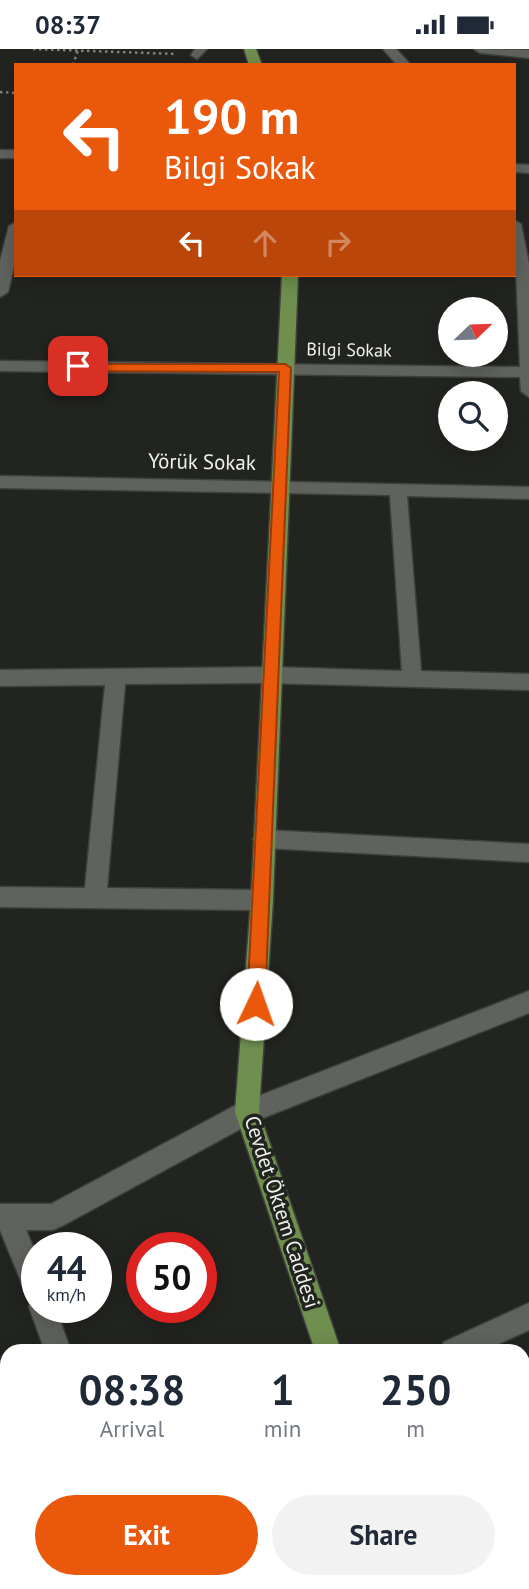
<!DOCTYPE html>
<meta charset="utf-8">
<style>
body{margin:0;font-family:"PT Sans",sans-serif;background:#f2f2f3;color:#1f2937;height:100vh;display:flex;flex-direction:column;font-size:26px;white-space:nowrap}
*{box-sizing:border-box;margin:0}
p{font-size:23px;color:#747a83}
.icon{flex:none;width:38px;height:38px;fill:none;stroke:currentColor;stroke-width:2;stroke-linecap:round;stroke-linejoin:round}
.map{position:relative;flex:1;overflow:hidden}
.side{position:absolute;left:0px;top:1295px;width:530px;height:245px;display:flex;flex-direction:column;background:#fff;border-radius:21px 21px 0 0;box-shadow:0 4px 18px #0003}
.side>*{flex:none}
.top-card{position:absolute;left:14px;top:14px;width:502px;height:214px;border-radius:0px;box-shadow:0 4px 18px #0003;background:#ea580c;color:#fff;overflow:hidden}
.needle{width:46px;rotate:67deg}
.fabs{position:absolute;left:438px;top:248px;display:grid;gap:14px}
.fabs a{display:grid;place-items:center;width:70px;height:70px;border-radius:50%;background:#fff;box-shadow:0 4px 18px #0003;font-size:35px}
.speed{position:absolute;left:21px;top:1183px;display:flex;gap:14px;font-size:35px;font-weight:700;text-align:center}
.speed>*{display:grid;place-content:center;width:91px;height:91px;border-radius:50%;background:#fff;box-shadow:0 4px 18px #0003;line-height:1}
.speed small{font-size:18px;font-weight:400}
.speed .limit{border:10px solid #d22;background:#fff;color:#111}
.pin{position:absolute;display:grid;place-items:center;width:60px;height:60px;color:#fff;margin:-30px;border-radius:14px;box-shadow:0 4px 10px #0006}
.me{position:absolute;width:77px;margin:-38px;rotate:3deg;stroke-linejoin:round;filter:drop-shadow(0 0 5px #0008)}
.turn{display:flex;align-items:center;gap:24px;height:147px;padding:0 35px;font-size:32px}
.turn .icon{width:91px;height:91px;stroke-width:2.5}
.turn b{display:block;font-size:49px;line-height:60px}
.lanes{display:flex;align-items:center;height:66px;padding:0 35px;background:#0003;justify-content:center;gap:35px;direction:ltr}
.lanes .off{opacity:.35}
.eta{display:flex;justify-content:space-evenly;align-items:center;height:119px;text-align:center}
.eta b{font-size:42px;font-weight:800;line-height:49px}
.cta{display:flex;gap:14px;margin-top:auto;padding:14px 35px}
.cta a{flex:1;height:80px;border-radius:42px;background:#ea580c;color:#fff;font-size:28px;font-weight:800;line-height:80px;text-align:center}
.cta a+a{background:#f2f2f3;color:#1f2937}
.status{display:flex;justify-content:space-between;align-items:center;height:49px;padding:0 35px;background:#fff;direction:ltr}
.status svg{height:19px;fill:currentColor}
.map>svg:first-child{display:block}
</style>
<div class="status"><b>08:37</b><svg viewBox="0 0 49 12"><path d="M0 12V9h3v3zM5 12V6h3v6zM10 12V3h3v9zM15 12V0h3v12zM26 1h20v11H26zM47 4h2v5h-2z"/></svg></div>
<div class="map">
<svg width="529" height="1540" viewBox="0 0 529 1540">
<rect width="100%" height="100%" fill="#222420"/>
<g fill="none" stroke-linecap="round" stroke-linejoin="round">
<g stroke="#3d403b" stroke-width="3">
<g id="minor">
<path d="M195,0H207L197,10L191,6Z"/>
<path d="M383,0H396L411,16H397Z"/>
<path d="M474,0L529,1V9L480,4Z"/>
<rect x="0" y="101" width="16" height="8"/>
<path d="M514,115L529,116V124L514,123Z"/>
<path d="M514,171L521,175L529,215V348L521,342L520,328L0,322V312L520,318Z"/>
<path d="M16,173V209L8,243L0,248V212L9,177Z"/>
<path d="M0,427L529,438V450L407,447L421,622L529,625V641L270,634L125,635L107,839L262,841L270,844L273,851L270,858L262,861L0,858V838L85,839L105,636L0,637V621L270,618L402,622L390,446L0,439Z"/>
<path d="M264,781L529,795V813L264,799L257,796L253,790L257,784Z"/>
<path d="M529,942V964L255,1072L62,1177L53,1181H26L37,1208V1258H55L71,1302H45L29,1258L30,1254L0,1181V1155H51L238,1055Z"/>
<path d="M529,1254V1281L483,1302H440L444,1293Z"/>
<path d="M7,1516V1533H21L18,1540H0V1519Z"/>
<path d="M529,1517V1540H502L505,1533H523V1520Z"/>
</g>
</g>
<g stroke="#3d403b" stroke-width="3">
<g id="major">
<path d="M244,0H256L262,16H249Z"/>
<path d="M282,226H298L273,851L259,1063L341,1302H315L235,1063L251,851Z"/>
<path d="M420,1533H451L454,1540H423Z"/>
</g>
</g>
<g stroke="#828480" stroke-width="2.5" stroke-dasharray="2.5 3.5" stroke-linecap="butt">
<path d="M33,0L177,5"/>
<path d="M73,16L78,1"/>
<path d="M0,43L16,44"/>
</g>
<use href="#minor" fill="#60635d" fill-rule="evenodd"/>
<use href="#major" fill="#6f8f4f" fill-rule="evenodd"/>
</g>
<path fill="#ea580c" stroke="#983908" stroke-width="2" d="M73,315H285L291,319L265,955L262,960L256,963L250,960L247,955L279,323L78,322L72,317Z"/>
<g text-anchor="middle" stroke-width="7" stroke-linejoin="round" paint-order="stroke">
<g font-size="18" fill="#eff1ed" stroke="#222420">
<text transform="translate(349 301) rotate(1)" y="6">Bilgi Sokak</text>
</g>
<g font-size="21" fill="#eff1ed" stroke="#222420">
<text transform="translate(202 413) rotate(1)" y="7">Yörük Sokak</text>
<text transform="translate(282 1163) rotate(72)" y="7">Cevdet Öktem Caddesi</text>
</g>
</g>
</svg>
<div class="fabs">
<a><svg class="needle" viewBox="-14 -14 28 28"><path d="M0-13l5 13h-10z" fill="#e53935"/><path d="M0 13l5-13h-10z" fill="#747a83"/></svg></a>
<a><svg class="icon" aria-label="search" viewBox="0 0 24 24"><circle cx="10" cy="10" r="6"/><path d="M15 15l6 6"/></svg></a>
</div>
<div class="speed"><div>44<small>km/h</small></div><div class="limit">50</div></div>
<div class="pin" style="left:78px;top:317px;background:#d93025"><svg class="icon" aria-label="arrive" viewBox="0 0 24 24"><path d="M6 21V4h12l-3 4 3 4H6"/></svg></div>
<svg class="me" style="left:256px;top:955px" viewBox="-20 -20 40 40"><circle r="19" fill="#fff"/><path d="M0-13L10 11 0 6-10 11z" fill="#ea580c"/></svg>
<div class="top-card">
<div class="turn"><svg class="icon" aria-label="left" viewBox="0 0 24 24"><path d="M17 20v-9H6M10 6l-5 5 5 5"/></svg><div><b>190 m</b>Bilgi Sokak</div></div>
<div class="lanes"><svg class="icon" aria-label="left" viewBox="0 0 24 24"><path d="M17 20v-9H6M10 6l-5 5 5 5"/></svg><svg class="icon off" aria-label="ahead" viewBox="0 0 24 24"><path d="M12 20V5M6 11l6-6 6 6"/></svg><svg class="icon off" aria-label="right" viewBox="0 0 24 24"><path d="M7 20v-9h11M14 6l5 5-5 5"/></svg></div>
</div>
<section class="side">
<div class="eta">
<div><b>08:38</b><p>Arrival</p></div>
<div><b>1</b><p>min</p></div>
<div><b>250</b><p>m</p></div>
</div>
<div class="cta"><a>Exit</a><a>Share</a></div>
</section>
</div>
